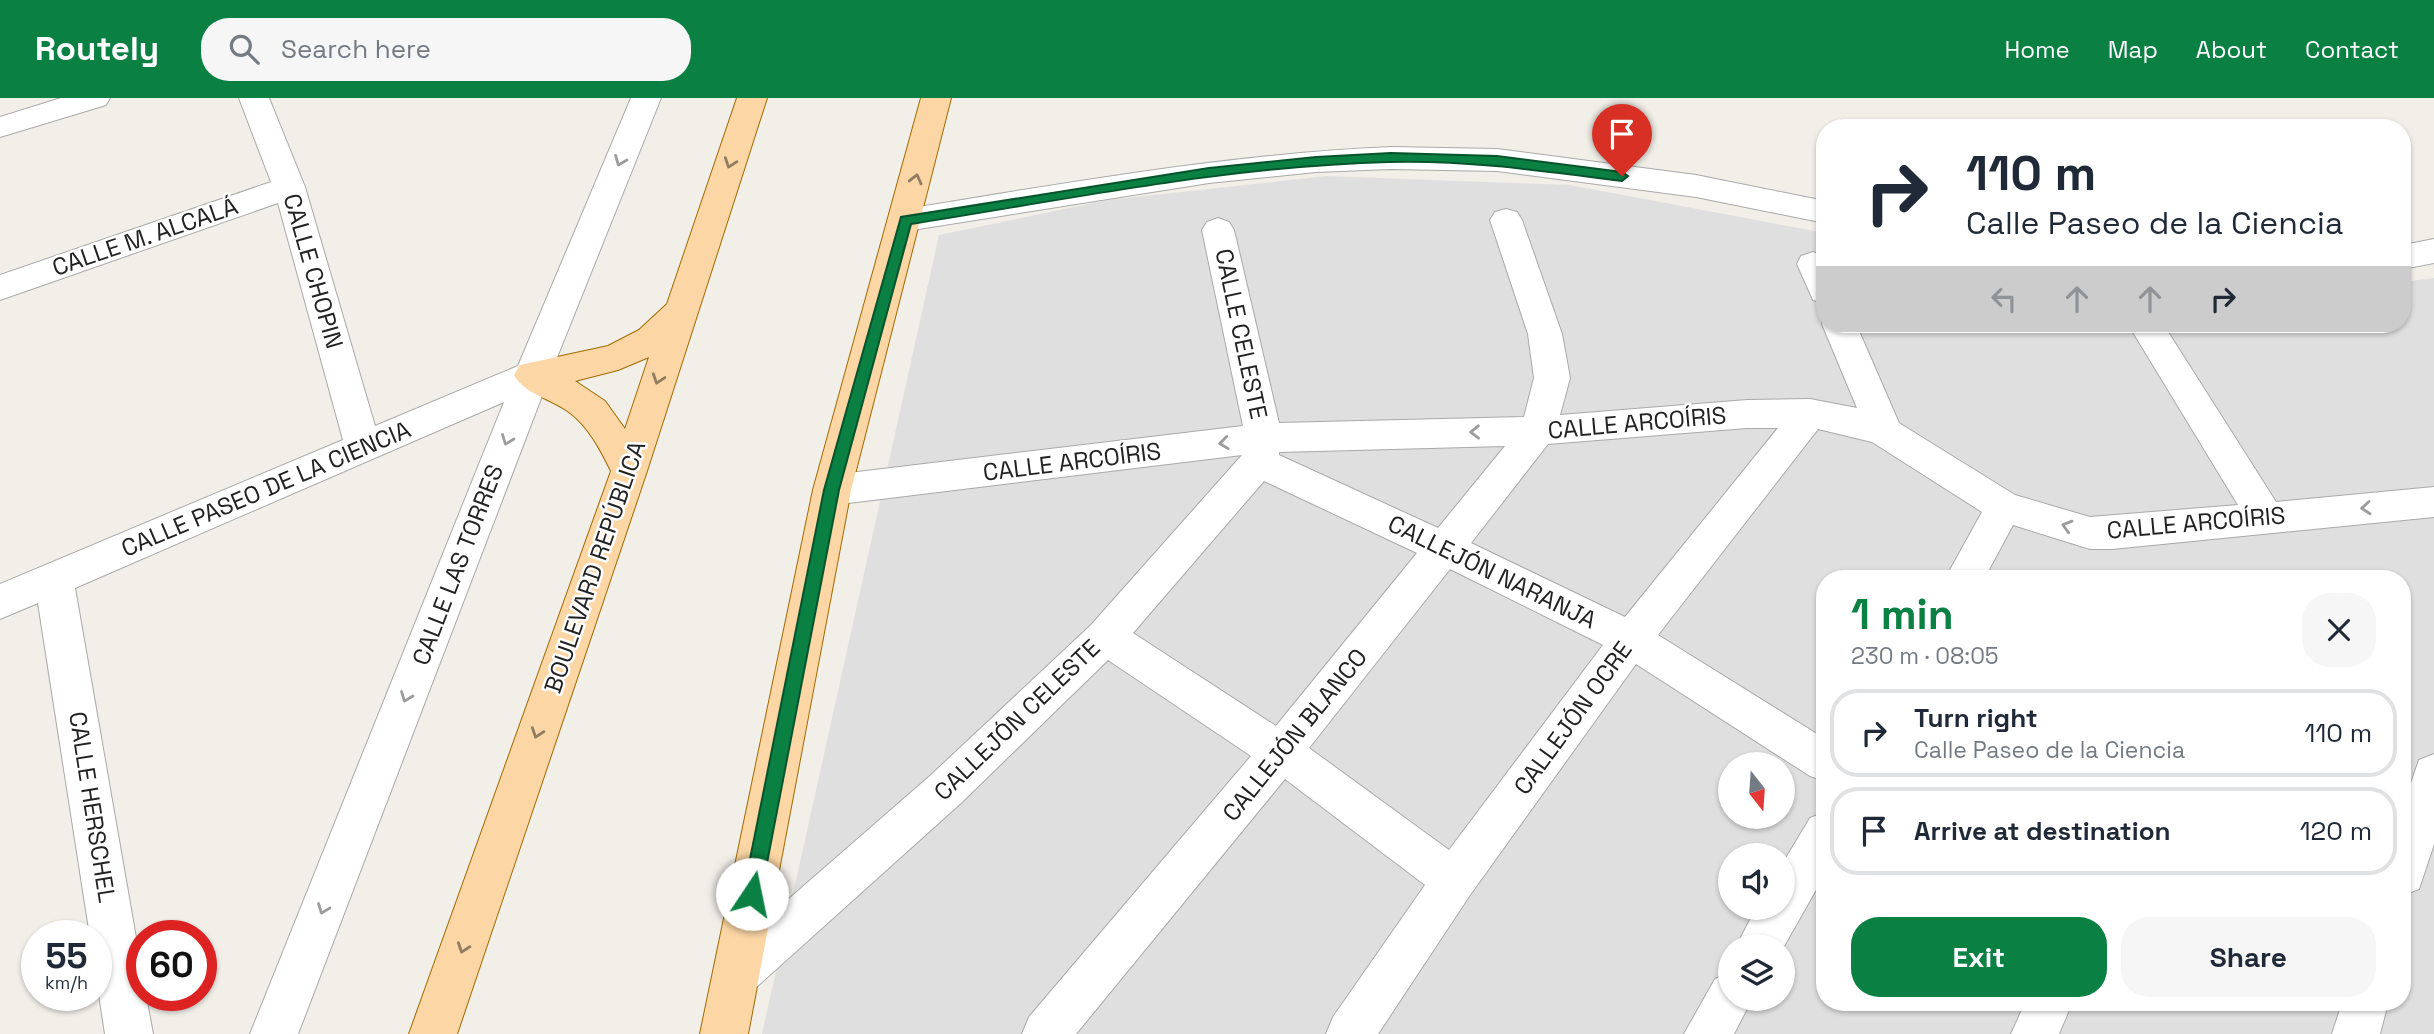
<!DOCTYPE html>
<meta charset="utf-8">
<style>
body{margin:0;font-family:"Space Grotesk",sans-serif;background:#f6f6f7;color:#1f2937;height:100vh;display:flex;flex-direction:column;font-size:26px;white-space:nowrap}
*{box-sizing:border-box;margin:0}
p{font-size:23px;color:#747a83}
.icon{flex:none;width:38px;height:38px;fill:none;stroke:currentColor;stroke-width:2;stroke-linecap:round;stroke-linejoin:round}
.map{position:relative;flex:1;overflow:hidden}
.panel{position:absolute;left:1816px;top:472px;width:595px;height:441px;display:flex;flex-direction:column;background:#fff;border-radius:28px;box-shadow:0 2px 5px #0004}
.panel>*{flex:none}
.banner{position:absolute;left:1816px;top:21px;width:595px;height:214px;border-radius:28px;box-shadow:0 2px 5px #0004;background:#fff;color:#1f2937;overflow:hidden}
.needle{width:46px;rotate:163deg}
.fabs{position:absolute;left:1718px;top:654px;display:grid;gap:14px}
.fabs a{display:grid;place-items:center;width:77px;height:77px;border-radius:50%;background:#fff;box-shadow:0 2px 5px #0004;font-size:35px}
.speed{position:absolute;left:21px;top:822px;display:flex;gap:14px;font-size:35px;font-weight:700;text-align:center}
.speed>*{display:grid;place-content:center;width:91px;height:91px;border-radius:50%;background:#fff;box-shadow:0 2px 5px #0004;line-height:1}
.speed small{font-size:18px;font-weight:400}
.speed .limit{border:10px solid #d22;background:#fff;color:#111}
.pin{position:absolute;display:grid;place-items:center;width:60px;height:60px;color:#fff;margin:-72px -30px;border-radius:50% 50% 50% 0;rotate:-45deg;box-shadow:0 0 7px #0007}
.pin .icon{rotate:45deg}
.me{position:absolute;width:77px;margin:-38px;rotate:11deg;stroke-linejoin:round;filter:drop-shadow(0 0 5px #0008)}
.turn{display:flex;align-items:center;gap:24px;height:147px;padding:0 35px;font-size:32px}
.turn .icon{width:91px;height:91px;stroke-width:2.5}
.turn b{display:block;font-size:49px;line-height:60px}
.lanes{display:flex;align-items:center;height:66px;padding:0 35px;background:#0003;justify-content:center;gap:35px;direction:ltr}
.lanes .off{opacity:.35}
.round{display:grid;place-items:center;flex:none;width:74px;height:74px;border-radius:28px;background:#f6f6f7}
.overview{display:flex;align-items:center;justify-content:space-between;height:119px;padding:0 35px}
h1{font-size:42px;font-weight:700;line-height:52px;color:#0b8043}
.action{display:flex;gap:14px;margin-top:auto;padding:14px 35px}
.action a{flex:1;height:80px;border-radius:28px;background:#0b8043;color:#fff;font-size:28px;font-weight:700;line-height:80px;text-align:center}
.action a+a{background:#f6f6f7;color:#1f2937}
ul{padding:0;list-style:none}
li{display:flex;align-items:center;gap:21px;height:88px;margin:0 14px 10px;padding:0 21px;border:4px solid #e0e1e3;border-radius:28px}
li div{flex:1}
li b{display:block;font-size:26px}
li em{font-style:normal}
header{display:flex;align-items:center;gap:42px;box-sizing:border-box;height:98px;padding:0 35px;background:#0b8043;color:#fff}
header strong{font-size:33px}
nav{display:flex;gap:38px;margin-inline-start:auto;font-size:24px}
.search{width:490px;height:63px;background:#f6f6f7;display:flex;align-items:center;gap:18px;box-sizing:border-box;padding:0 24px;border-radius:28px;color:#747a83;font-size:26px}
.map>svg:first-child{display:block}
</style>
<header>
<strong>Routely</strong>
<div class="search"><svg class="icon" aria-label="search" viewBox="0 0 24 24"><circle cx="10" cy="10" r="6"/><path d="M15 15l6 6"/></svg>Search here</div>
<nav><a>Home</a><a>Map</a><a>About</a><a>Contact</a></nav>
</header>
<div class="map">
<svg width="2434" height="936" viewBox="0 0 2434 936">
<rect width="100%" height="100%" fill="#f2efe9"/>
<path fill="#e0dfdf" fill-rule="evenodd" d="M1326,78L1570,87L1825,135V226H2403V184L2434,180V936H762L939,137L1108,102ZM1825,481H2403V905H1825ZM1731,667H1783V719H1731ZM1731,758H1783V810H1731ZM1731,849H1783V901H1731Z"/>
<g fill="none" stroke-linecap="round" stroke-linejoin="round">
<g stroke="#a9a9a9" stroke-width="2">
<g id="minor">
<path d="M61,0H110L106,7L0,39V19Z"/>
<path d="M239,0H269L305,89L375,328L518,268L631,0H661L550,277L298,936H250L504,304L75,490L142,874V898H146L153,936H105L96,877V838H90L38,505L0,521V486L343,342L278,105L0,202V177L271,84Z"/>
<path d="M1391,49L1497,51L1696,77L1825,103V125L1696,99L1497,73L1391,71L1316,74L1209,85L906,133L895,130L890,122L895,114L906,111C1067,85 1228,56 1391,49Z"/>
<path d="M1506,111L1517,114L1522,122L1562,236L1570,280L1560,317L1747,302L1810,301L1857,310L1822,226L1825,220V226H1856L1899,325L2015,397L2090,419L2238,407L2131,231L2134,226H2163L2276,404L2434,389V419L2112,451H2090L2013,427L1984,481H1945L1982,414L1872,344L1818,331L1658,537L1825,641V683L1810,678L1636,566L1470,797L1378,936H1326L1333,919L1425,787L1285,681L1076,936H1022L1029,919L1251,658L1108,562L961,705L752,893L736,900L720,893L713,877L720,861L931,677L1091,527L1242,357L832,407L819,403L813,392L819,381L832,377L1243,328L1202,132L1207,124L1218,120L1229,124L1234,132L1279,325L1524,319L1534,280L1528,236L1490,122L1495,114ZM1747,330H1778L1625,519L1471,445L1548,346ZM1505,348L1438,430L1279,357V354ZM1264,383L1417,455L1276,628L1133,535ZM1450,471L1603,547L1449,752L1309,650Z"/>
<path d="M2434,141V165L2403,171V147Z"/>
<path d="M1813,154L1825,159V205L1813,202L1797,166L1801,158Z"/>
<path d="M2434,656V746L2419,791L2403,797V708L2419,662Z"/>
<path d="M1825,714V776L1783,850L1736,849L1756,810H1783V765L1810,720Z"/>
<path d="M1731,874V901H1752L1734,936H1684L1715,881Z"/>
<path d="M2025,905H2072L2059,936H2011Z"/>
<path d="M2342,905H2388L2380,936H2332Z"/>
</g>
</g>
<g stroke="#a06b00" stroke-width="2">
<g id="primary">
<path d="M737,0H767L647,373L457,936H409L611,373C600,351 589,329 569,314C552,301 524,296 514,277L520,267L608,248L639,232L667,206ZM649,259L625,331L605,303L575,283L618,272Z"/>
<path d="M921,0H951L851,392L748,936H700L813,392Z"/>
</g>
</g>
<use href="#minor" fill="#fff" fill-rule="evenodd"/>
<use href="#primary" fill="#fcd6a4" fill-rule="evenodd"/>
</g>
<defs><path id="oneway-chevron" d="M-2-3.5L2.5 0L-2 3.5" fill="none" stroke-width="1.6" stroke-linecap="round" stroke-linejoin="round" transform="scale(1.75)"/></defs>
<g stroke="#9c9c9c">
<use href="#oneway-chevron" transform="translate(620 63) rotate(112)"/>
<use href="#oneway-chevron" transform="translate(1475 334) rotate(179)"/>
<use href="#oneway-chevron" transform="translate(507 342) rotate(111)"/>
<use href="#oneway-chevron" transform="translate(1224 345) rotate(173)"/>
<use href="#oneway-chevron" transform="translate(2366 410) rotate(175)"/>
<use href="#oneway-chevron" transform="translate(2067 428) rotate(-164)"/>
<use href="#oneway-chevron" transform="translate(406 599) rotate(111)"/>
<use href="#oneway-chevron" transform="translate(323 811) rotate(111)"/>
</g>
<g stroke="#8f7c63">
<use href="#oneway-chevron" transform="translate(730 65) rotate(109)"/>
<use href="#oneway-chevron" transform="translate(916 81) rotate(-76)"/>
<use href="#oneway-chevron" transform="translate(658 281) rotate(108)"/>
<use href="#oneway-chevron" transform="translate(537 635) rotate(109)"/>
<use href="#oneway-chevron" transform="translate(463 850) rotate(109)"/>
</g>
<path fill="#0b8043" stroke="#07532c" stroke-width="2" d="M1391,55L1497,58L1622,74L1628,78L1622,83C1544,73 1468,62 1389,64C1229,68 1070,101 911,126L839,392L761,796L758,802L752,805L745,802L743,796L824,392L901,119L1209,70L1316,59Z"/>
<g text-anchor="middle" stroke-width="5" stroke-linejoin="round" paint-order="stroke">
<g font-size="24" fill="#222" stroke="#fff">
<text transform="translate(145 139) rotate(-19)" y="8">CALLE M. ALCALÁ</text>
<text transform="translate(313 173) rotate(74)" y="8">CALLE CHOPIN</text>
<text transform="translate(1241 236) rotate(78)" y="8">CALLE CELESTE</text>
<text transform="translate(1637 325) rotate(-5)" y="8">CALLE ARCOÍRIS</text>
<text transform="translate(1072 364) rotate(-7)" y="8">CALLE ARCOÍRIS</text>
<text transform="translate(266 391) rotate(-23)" y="8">CALLE PASEO DE LA CIENCIA</text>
<text transform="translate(2196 425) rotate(-5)" y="8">CALLE ARCOÍRIS</text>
<text transform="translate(458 467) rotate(-69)" y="8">CALLE LAS TORRES</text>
<text transform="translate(595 469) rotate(-71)" y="8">BOULEVARD REPÚBLICA</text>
<text transform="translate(1492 474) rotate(26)" y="8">CALLEJÓN NARANJA</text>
<text transform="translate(1573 620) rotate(-54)" y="8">CALLEJÓN OCRE</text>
<text transform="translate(1017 622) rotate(-44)" y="8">CALLEJÓN CELESTE</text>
<text transform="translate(1295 637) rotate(-51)" y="8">CALLEJÓN BLANCO</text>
<text transform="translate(92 709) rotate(81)" y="8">CALLE HERSCHEL</text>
</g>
</g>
</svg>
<div class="fabs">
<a><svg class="needle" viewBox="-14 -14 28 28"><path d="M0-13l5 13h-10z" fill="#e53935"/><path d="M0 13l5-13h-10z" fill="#747a83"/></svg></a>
<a><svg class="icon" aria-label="sound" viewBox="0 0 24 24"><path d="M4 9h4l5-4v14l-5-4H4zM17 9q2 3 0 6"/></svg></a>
<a><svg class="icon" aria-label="layers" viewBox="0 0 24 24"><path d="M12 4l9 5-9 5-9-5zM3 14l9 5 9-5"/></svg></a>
</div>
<div class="speed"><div>55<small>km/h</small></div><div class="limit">60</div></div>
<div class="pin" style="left:1622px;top:78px;background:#d93025"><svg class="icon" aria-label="arrive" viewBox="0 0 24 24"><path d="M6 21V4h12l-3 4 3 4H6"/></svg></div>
<svg class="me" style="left:752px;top:796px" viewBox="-20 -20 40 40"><circle r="19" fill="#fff"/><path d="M0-13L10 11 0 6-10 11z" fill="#0b8043"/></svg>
<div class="banner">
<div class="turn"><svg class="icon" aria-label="right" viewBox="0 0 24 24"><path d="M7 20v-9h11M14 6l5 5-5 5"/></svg><div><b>110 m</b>Calle Paseo de la Ciencia</div></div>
<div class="lanes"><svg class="icon off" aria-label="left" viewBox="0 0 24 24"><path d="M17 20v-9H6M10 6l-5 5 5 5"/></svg><svg class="icon off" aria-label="ahead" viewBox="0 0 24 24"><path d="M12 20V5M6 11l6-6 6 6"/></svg><svg class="icon off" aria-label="ahead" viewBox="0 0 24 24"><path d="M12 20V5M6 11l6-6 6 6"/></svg><svg class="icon" aria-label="right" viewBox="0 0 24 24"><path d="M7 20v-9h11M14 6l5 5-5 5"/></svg></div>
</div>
<section class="panel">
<div class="overview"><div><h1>1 min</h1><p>230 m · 08:05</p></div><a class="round"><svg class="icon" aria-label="close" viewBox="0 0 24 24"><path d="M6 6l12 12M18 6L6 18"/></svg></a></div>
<ul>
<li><svg class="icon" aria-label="right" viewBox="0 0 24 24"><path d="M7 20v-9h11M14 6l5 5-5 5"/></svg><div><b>Turn right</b><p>Calle Paseo de la Ciencia</p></div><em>110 m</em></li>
<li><svg class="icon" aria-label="arrive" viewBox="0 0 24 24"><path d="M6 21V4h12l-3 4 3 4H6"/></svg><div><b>Arrive at destination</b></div><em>120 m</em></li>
</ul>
<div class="action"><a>Exit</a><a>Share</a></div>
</section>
</div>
